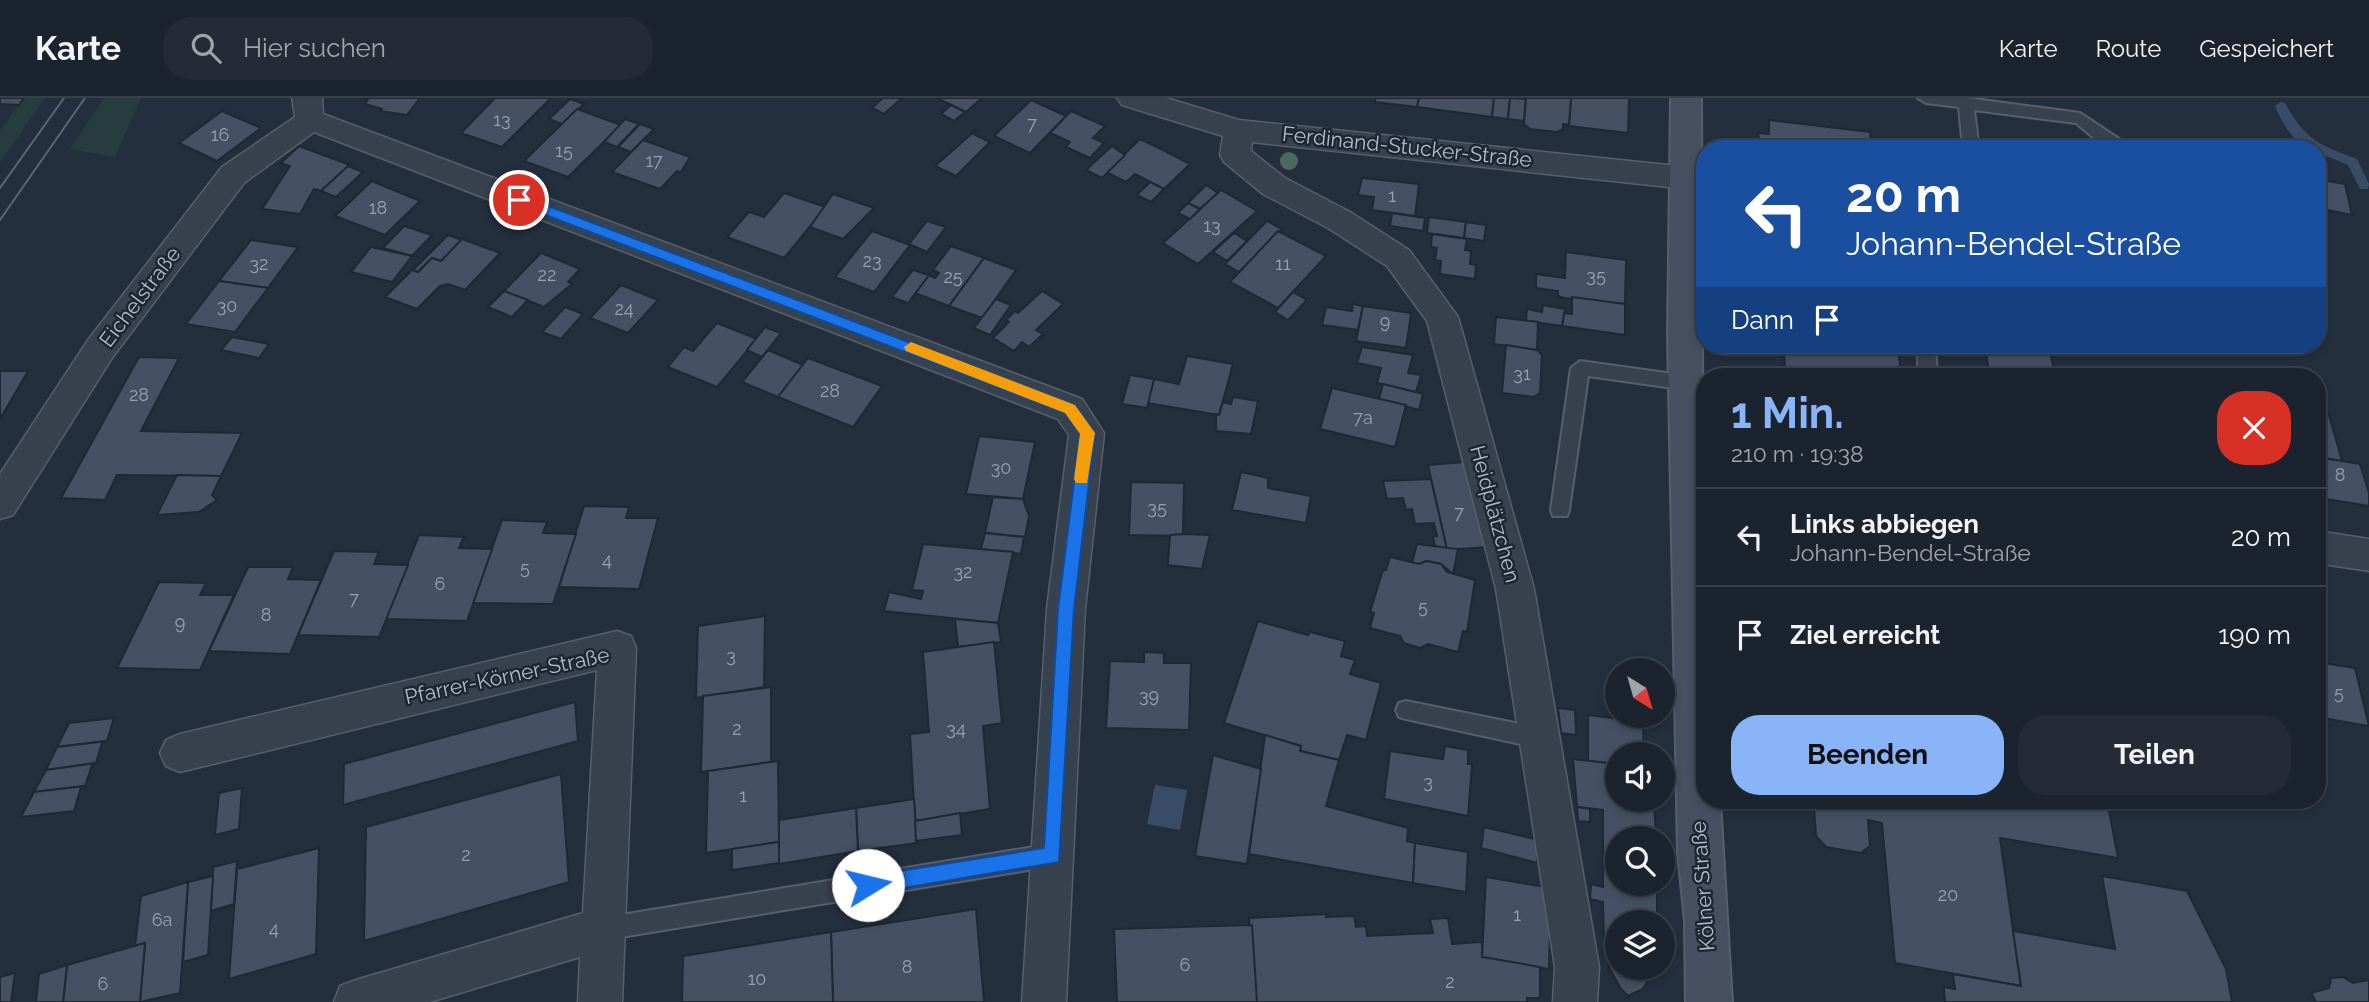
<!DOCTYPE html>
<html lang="de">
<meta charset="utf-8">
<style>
body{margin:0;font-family:Raleway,sans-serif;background:#242b36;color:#f1f3f6;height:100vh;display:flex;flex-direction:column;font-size:26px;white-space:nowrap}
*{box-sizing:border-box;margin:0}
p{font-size:23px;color:#a0a4aa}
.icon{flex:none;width:38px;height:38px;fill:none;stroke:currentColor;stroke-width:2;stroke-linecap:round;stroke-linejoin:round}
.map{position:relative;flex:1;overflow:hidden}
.sheet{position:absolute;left:1696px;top:270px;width:630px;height:441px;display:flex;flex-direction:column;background:#1b232e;border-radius:28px;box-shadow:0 4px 10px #0003,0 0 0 2px #39404a}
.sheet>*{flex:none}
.top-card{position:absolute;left:1696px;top:42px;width:630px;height:214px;border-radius:28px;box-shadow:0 4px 10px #0003,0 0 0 2px #39404a;background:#1a4fa0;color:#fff;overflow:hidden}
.needle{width:46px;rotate:143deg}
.controls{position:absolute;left:1605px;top:560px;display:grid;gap:14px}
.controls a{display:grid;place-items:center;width:70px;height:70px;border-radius:50%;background:#1b232e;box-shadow:0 4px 10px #0003,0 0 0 2px #39404a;font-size:35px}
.pin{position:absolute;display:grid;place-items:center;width:60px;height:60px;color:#fff;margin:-30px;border:4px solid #fff;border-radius:50%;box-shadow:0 2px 7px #0007}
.me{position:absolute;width:77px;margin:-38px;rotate:81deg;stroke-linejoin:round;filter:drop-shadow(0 0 5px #0008)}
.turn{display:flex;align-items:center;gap:24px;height:147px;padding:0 35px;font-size:32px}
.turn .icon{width:91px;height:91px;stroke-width:2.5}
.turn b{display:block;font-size:49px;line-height:60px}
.then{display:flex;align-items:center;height:66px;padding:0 35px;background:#0003;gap:14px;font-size:26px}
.round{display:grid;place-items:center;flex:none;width:74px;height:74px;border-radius:28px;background:#242b36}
.overview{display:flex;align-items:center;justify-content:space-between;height:119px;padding:0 35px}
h1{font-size:42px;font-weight:700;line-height:52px;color:#8ab4f8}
.primary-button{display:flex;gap:14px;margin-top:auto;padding:14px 35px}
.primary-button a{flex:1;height:80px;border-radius:28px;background:#8ab4f8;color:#111;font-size:28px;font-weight:700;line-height:80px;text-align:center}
.primary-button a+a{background:#242b36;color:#f1f3f6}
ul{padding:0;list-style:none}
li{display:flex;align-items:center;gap:21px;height:98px;padding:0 35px;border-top:2px solid #39404a}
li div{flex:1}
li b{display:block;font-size:26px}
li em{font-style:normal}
header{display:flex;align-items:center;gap:42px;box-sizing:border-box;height:98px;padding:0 35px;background:#1b232e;border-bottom:2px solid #39404a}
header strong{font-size:33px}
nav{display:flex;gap:38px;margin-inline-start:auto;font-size:24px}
.search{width:490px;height:63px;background:#242b36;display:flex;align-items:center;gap:18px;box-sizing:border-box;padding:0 24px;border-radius:28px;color:#a0a4aa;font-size:26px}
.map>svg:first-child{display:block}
</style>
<header>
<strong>Karte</strong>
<div class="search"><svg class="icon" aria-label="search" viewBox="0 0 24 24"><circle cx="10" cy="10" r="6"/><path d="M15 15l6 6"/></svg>Hier suchen</div>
<nav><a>Karte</a><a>Route</a><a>Gespeichert</a></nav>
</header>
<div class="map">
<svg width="2369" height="904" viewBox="0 0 2369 904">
<rect width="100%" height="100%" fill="#242f3e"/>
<g fill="#263c3f">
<path d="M24,0H45L0,64V33Z"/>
<path d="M104,0H141L115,59L70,51Z"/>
</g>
<path fill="#394c67" d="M1155,687L1187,692L1180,732L1147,726Z"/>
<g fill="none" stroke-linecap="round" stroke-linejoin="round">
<path fill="#394c67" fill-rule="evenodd" d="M2281,4L2285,5C2304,41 2320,48 2357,61L2369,86L2368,91H2360L2348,67L2317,54V51C2296,51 2282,25 2275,8Z"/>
</g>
<g fill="#455162" stroke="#1f2835" stroke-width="2">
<path d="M0,0H24L19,7L0,6Z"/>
<path d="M358,0H420L407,17L380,13L382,11L365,6L368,1Z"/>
<path d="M495,0H551L502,49L461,35Z"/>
<path d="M883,0H902L884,16L872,10Z"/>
<path d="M937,0H982L966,14Z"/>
<path d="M1375,0H1419L1417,9L1375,4Z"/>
<path d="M1419,0H1494L1492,19L1417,9Z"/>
<path d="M1494,0H1510L1508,21L1492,19Z"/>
<path d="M1510,0L1526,1L1524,23L1508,21Z"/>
<path d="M1571,0H1629L1628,35L1569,28Z"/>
<path d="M1571,0L1569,27L1563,26V31L1557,34L1530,31L1524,26L1526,0Z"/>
<path d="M570,1L584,6L562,26L549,21Z"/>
<path d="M1031,2L1066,18L1030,55L994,38Z"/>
<path d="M951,7L965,14L954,23L941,16Z"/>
<path d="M577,11L621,27L568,79L524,63Z"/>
<path d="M222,13L261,30L217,63L179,45Z"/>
<path d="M1071,13L1105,28L1093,40L1104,45L1090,60L1066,49L1070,44L1050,35Z"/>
<path d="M625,21L639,26L617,49L604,44Z"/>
<path d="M1769,22L1870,34L1872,51L1760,50L1758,35L1769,36Z"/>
<path d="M640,26L654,31L631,54L618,49Z"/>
<path d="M977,31L973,36L990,44L956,78L935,68Z"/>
<path d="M1140,41L1159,50L1190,66L1164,91L1135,76L1126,84L1106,74Z"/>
<path d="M643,42L690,59L681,74L677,73L660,91L612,74Z"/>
<path d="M299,48L350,67L321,93L314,91L300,116L262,111L290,68L281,65Z"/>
<path d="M1112,48L1125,57L1102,80L1086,72Z"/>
<path d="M348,68L363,74L336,99L321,93Z"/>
<path d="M1362,80L1419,86L1415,118L1372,112L1374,99L1358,97Z"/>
<path d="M2317,81L2345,86L2352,117L2317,110Z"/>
<path d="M372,83L420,103L385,137L335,118Z"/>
<path d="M1150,84L1164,91L1151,104L1137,97Z"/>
<path d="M1206,87L1218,95L1200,111L1188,105Z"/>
<path d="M1221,92L1257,113L1198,166L1163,145Z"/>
<path d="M784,95L826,109L784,160L727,139L749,114L764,119Z"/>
<path d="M833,96L874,110L843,141L810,129Z"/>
<path d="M1188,105L1200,111L1190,121L1178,115Z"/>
<path d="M1392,115L1425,120L1423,133L1390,128Z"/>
<path d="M1429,119L1466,124L1464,140L1427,135Z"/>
<path d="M927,123L946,129L927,154L909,146Z"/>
<path d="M1267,123L1282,131L1239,174L1225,166Z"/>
<path d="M2317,123L2321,124L2327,153L2317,151Z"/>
<path d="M1466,124L1486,127L1484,143L1464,140Z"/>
<path d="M404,128L432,137L412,158L383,150Z"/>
<path d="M872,133L910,147L874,194L835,179Z"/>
<path d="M1278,133L1326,158L1278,210L1230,184Z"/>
<path d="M1234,135L1247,143L1227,163L1213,154Z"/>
<path d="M1432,136L1467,141L1465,152L1471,153L1470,166L1476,167L1475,181L1440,176L1441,163L1435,162L1437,150L1431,149Z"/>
<path d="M448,137L462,142L441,163L432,160L418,174L413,172Z"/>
<path d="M462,141L500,155L465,192L448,186L440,188L417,211L385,199L412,172L418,174L432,160L441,163Z"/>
<path d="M251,142L298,149L268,190L219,183Z"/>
<path d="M951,148L984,160L949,208L915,195L929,177L935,180L939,175L933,172Z"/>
<path d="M371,149L389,153L412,158L392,184L351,174Z"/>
<path d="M1566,154L1626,162L1625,206L1564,200L1558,198V193L1536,190V176L1565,180Z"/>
<path d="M541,155L580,171L568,184L572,186L544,209L504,193Z"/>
<path d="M984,160L1016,172L982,220L949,208Z"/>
<path d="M913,172L929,177L908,205L892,199Z"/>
<path d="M219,183L268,190L235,234L186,226Z"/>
<path d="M621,187L658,202L628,235L590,220Z"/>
<path d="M504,193L528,202L512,219L488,209Z"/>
<path d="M1042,193L1063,206L1036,232L1043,236L1029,249L1022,244L1014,253L993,240L1009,224L1006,222L1015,213L1018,215Z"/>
<path d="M1293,194L1307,202L1288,222L1275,214Z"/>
<path d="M1572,199L1625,206V237L1562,228L1564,215L1572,216Z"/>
<path d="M996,201L1011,207L990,237L974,230Z"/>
<path d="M1353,206L1363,208L1358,232L1322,227L1326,209L1352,213Z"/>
<path d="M1543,207L1565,211L1562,228L1526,223L1527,211L1542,214Z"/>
<path d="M1363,208L1411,215L1406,250L1356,243Z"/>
<path d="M565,209L583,216L561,241L542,234Z"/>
<path d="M1496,219L1538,224L1537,252L1494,246Z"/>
<path d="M717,225L757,241L717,289L668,269L684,249L693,253Z"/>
<path d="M765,229L781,235L762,259L747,252Z"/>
<path d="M232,239L269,246L259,260L221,252Z"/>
<path d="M1506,247L1537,252L1542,257L1540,295L1533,299L1502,295Z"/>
<path d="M1747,247H1898L1901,278H1830L1785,272L1784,253Z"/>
<path d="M1985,247L2050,252L2055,278L1989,275Z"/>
<path d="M1362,249L1413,257L1408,275L1421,277L1416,294L1377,285L1381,270L1357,265Z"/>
<path d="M768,252L803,267L778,299L742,284Z"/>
<path d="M1187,258L1233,266L1219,317L1147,305L1154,281L1179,286Z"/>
<path d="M139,259L179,260L141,333L242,335L221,378L117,377L105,402L61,400Z"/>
<path d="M808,260L882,288L853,329L778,299Z"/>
<path d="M0,273H28L0,321Z"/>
<path d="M1130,277L1154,281L1147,310L1122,306Z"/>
<path d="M1383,286L1423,296L1419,312L1379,301Z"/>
<path d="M1332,290L1406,307L1395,349L1320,331Z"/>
<path d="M1233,299L1258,303L1251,336L1216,333V316L1219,317L1223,304L1231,306Z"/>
<path d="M2317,315L2329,317L2342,363L2317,359Z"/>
<path d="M979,338L1035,344L1023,401L966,396Z"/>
<path d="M2317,359L2360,366L2369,395V408L2320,400Z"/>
<path d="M1465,364L1487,449L1447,452L1428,367Z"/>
<path d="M1241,374L1268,380V390L1311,398L1306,425L1232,412Z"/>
<path d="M177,377L221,378L212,397L217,402L199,414L157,417Z"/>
<path d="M1431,381L1447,452L1435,448L1433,439L1437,438L1434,425L1415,426L1412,411L1406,412L1403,400L1387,401L1383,383Z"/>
<path d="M1131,384L1184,385L1183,438L1129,437Z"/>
<path d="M993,399L1023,401L1029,418L1025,439L985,435Z"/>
<path d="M584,408L629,409L626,420H658L639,491L559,489Z"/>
<path d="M502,422L547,424L543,435L576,436L553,506L473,505Z"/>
<path d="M985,435L1024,439L1021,456L981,451Z"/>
<path d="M1183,436L1210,437L1202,471L1168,467L1170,437Z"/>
<path d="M419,437L464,439L459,450L492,451L467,523L386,521Z"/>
<path d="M923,446L1013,454L998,525L884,513L889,494L921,501L923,493L912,492Z"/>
<path d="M1417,446L1458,451L1453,476L1441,466L1427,463L1419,466L1412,465Z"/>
<path d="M334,453L379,454L374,466L408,467L379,539L298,537Z"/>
<path d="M1390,459L1419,466L1427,463L1441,466L1447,474L1475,482L1467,534L1463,533L1458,554L1428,546L1420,550L1404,545L1400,538L1370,530L1374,515L1370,514L1383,472H1386Z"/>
<path d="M248,469H293L288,481L321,482L290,556L209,553Z"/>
<path d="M159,484L206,485L200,497H234L200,572L117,570Z"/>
<path d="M765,518L764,589L696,600L698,528Z"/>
<path d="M955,521L998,525L1001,544L958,549Z"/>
<path d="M1258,523L1308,537L1310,534L1345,543L1341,558L1355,562L1350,576L1381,585L1366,642L1347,637L1339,662L1300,653L1301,648L1224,625Z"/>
<path d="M994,544L1002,625L983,628L990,711L915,723L910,636L929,634L923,554Z"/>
<path d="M1144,554L1164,555V565H1191L1189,632L1106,630L1110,563L1144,564Z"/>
<path d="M2317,564L2355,570L2369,628L2317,619Z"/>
<path d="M771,589V664L701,674L703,598Z"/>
<path d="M575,604L578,643L343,707L344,666Z"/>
<path d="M1558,610L1575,612L1576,637L1561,635Z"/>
<path d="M1588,617L1643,624L1644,656H1617V666L1588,663Z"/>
<path d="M114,620L107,643L57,649L69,625Z"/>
<path d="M1265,637L1301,648L1300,653L1339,662L1326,708L1408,730L1407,743L1415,745L1413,785L1249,756Z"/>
<path d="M107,643L102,645L96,665L46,672L57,649Z"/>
<path d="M1445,648L1468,652V666H1472L1468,718L1384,701L1390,653L1443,661Z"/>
<path d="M1213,657L1261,671L1247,766L1195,758Z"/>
<path d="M1573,661L1617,666V702H1654L1656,740H1617V786H1657V824H1617V847L1604,845L1603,804L1590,801L1591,786L1603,789V712L1577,709Z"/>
<path d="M778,663L779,744L706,755L708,673Z"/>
<path d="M96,665L92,667L85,688L34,694L46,672Z"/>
<path d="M561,676L569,784L364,843L366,729Z"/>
<path d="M85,688L81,689L74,713L21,719L34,694Z"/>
<path d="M242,690L239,731L215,737L219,695Z"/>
<path d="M914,701L917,745L858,753L856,710Z"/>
<path d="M1824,702H2107L2118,760L2000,740L2021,888L1895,865L1882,725L1868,722L1870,748L1861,755L1826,749L1816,738L1814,710Z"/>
<path d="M1577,709L1590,711V724L1578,723Z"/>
<path d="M856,710L858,753L779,766V722Z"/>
<path d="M960,715L962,737L916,743L915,723Z"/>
<path d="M1484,729L1539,742L1537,765L1481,750Z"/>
<path d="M779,744V765L732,772V751Z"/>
<path d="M1415,745L1468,754L1466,794L1413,785Z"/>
<path d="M319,750L316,856L229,881L237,771Z"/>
<path d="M237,763L234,806L211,813L213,769Z"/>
<path d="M213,778L208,857L183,864L188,784Z"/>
<path d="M2102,778L2187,793L2226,871L2232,904H1945L1944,889L1955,891L1953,876L2021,888L2013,833L2115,851Z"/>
<path d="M1486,779L1551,790L1549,871L1482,859Z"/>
<path d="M188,784L180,895L140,904L145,845L135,848L141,798Z"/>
<path d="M976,811L984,904H833L831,834Z"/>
<path d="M1326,816V819L1354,818L1356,829L1366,828L1367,838L1433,835L1430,821L1448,820L1452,846L1482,844V859L1540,869V900H1527V904H1256L1249,820Z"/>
<path d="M1252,827L1257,904H1117L1114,831Z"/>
<path d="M831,834L833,904H682L683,858Z"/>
<path d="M145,845L140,904H63L67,867Z"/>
<path d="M1604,845L1617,847V870H1655L1643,891L1628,898L1621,891L1610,871Z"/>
<path d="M67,867L63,904H36L39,876Z"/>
<path d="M15,875L11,904H0V879Z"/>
<path d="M2343,879L2353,885L2369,882V904H2316L2311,895L2329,890L2331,880Z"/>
</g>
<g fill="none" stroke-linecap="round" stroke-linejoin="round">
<g stroke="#565f6c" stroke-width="4">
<g id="lane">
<path d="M1918,0H1967L2080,15L2119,41L2123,51H2107L2076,25L1974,12L1979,51H1963L1959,9L1926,5Z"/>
<path d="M1893,42L1899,43L1901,51H1885L1887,43Z"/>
<path d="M1917,247H1935L1937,278H1919Z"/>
<path d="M1580,263L1688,278L1697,285L1688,292L1588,278L1569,412L1567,418H1553L1551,412L1571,270Z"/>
<path d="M1406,603L1539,630L1546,633L1549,640L1546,647L1539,650L1406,621L1399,619L1396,612L1399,605Z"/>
<path d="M1052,746L1060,749L1063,757L1060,765L1052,768L603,842L595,839L592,831L595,823L603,820Z"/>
</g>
</g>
<g stroke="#565f6c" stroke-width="3">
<g id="street">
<path d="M292,0H322L323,16L1082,301L1104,335L1085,511L1066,904H1022L1047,511L1069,337L1058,321L314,34L244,85L112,260L13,417L0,421V376L88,242L222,69L295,19Z"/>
<path d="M1117,0H1166L1239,22L1687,69L1698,72L1702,80L1698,88L1687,91L1252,44L1251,53L1285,80L1350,114L1409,152L1458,219L1534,491L1599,869L1597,904H1553L1555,869L1496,491L1427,223L1387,168L1328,130L1263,96L1224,64L1220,57L1223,38L1122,7Z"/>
<path d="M2317,433L2369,441V473L2317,465Z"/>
<path d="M617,533L631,538L636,550L622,904H578L580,859L430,904H334L340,888L356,882L583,815L597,572L180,674L166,668L160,655L166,642L180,636Z"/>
</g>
</g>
<g stroke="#565f6c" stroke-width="4">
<path id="secondary" d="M1671,0H1701L1704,702H1720L1732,904H1686L1685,823L1678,755L1668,238Z"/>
</g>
<use href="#lane" fill="#38414e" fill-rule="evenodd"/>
<use href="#street" fill="#38414e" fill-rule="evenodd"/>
<use href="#secondary" fill="#465061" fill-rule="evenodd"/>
<g stroke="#5a6575" stroke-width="2">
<path d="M0,90L64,0"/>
<path d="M0,122L85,0"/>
</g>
</g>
<circle fill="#4b6a5d" cx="1289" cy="63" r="9"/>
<path fill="#1a73e8" stroke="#114b97" stroke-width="2" d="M519,97L1075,307L1095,335L1074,511L1059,764L868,796L861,793L859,787L861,781L868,778L1044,750L1058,511L1080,336L1065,315L514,105V98Z"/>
<path fill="#f59e0b" d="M911,244L1075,307L1095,335L1087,385H1076L1074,381L1080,336L1065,315L906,253L904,249Z"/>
<g text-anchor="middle" stroke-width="5" stroke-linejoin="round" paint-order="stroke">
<g font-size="18" fill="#98a1af">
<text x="502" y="28">13</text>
<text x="1032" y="32">7</text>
<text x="220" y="43">16</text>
<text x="564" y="59">15</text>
<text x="654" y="69">17</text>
<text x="1392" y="104">1</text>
<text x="378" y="116">18</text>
<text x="1212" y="134">13</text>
<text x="872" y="169">23</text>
<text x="259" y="172">32</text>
<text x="1283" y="172">11</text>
<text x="547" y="183">22</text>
<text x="1596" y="184">35</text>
<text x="953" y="185">25</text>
<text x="227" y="214">30</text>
<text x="624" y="217">24</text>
<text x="1385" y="230">9</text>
<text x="1522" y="282">31</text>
<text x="830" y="299">28</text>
<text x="139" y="303">28</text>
<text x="1363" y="326">7a</text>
<text x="1001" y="376">30</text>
<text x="2340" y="383">8</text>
<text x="1157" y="416">35</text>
<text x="1459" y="421">7</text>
<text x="607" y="468">4</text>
<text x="525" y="476">5</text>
<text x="963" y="480">32</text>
<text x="440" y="492">6</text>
<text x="354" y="507">7</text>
<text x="1423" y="515">5</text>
<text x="266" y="523">8</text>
<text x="180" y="531">9</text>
<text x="731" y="564">3</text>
<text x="2339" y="601">5</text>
<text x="1149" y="604">39</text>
<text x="737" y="637">2</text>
<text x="956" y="637">34</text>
<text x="1428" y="690">3</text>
<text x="743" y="704">1</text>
<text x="466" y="763">2</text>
<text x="1948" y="803">20</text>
<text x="1517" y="823">1</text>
<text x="162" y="828">6a</text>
<text x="274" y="837">4</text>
<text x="1185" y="873">6</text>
<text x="907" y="875">8</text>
<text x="757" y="887">10</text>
<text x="1450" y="890">2</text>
<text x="103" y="892">6</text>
</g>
<g font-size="21" fill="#b4bcc9" stroke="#1d2633">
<text transform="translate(1407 49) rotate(6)" y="7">Ferdinand-Stucker-Straße</text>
<text transform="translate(140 199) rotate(-53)" y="7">Eichelstraße</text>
<text transform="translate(1495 416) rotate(75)" y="7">Heidplätzchen</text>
<text transform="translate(507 578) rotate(-12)" y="7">Pfarrer-Körner-Straße</text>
<text transform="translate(1703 788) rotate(-94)" y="7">Kölner Straße</text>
</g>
</g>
</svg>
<div class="controls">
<a><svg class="needle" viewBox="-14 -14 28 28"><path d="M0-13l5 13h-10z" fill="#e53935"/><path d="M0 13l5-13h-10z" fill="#a0a4aa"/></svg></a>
<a><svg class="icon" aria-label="sound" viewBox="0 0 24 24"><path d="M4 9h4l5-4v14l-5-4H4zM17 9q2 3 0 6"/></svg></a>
<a><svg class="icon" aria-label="search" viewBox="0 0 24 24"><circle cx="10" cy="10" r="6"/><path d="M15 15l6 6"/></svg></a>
<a><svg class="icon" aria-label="layers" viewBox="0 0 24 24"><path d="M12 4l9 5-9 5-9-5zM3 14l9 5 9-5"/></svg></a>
</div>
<div class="pin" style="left:519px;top:102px;background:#d93025"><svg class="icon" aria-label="arrive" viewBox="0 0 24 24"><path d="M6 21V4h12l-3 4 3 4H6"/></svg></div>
<svg class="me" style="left:868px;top:787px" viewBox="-20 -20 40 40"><circle r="19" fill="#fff"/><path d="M0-13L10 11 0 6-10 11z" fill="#1a73e8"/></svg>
<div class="top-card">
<div class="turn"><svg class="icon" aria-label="left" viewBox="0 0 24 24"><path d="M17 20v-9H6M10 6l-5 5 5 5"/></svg><div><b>20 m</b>Johann-Bendel-Straße</div></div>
<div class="then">Dann<svg class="icon" aria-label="arrive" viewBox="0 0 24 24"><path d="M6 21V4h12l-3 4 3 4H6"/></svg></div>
</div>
<section class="sheet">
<div class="overview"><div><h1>1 Min.</h1><p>210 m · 19:38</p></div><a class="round" style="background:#d93025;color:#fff"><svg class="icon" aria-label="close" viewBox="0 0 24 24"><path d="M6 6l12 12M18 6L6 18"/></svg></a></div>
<ul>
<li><svg class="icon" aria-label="left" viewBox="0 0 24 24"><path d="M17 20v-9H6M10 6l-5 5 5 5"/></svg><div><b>Links abbiegen</b><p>Johann-Bendel-Straße</p></div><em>20 m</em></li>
<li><svg class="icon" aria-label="arrive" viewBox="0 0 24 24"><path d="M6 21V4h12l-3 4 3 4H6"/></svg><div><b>Ziel erreicht</b></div><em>190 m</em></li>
</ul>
<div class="primary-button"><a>Beenden</a><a>Teilen</a></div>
</section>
</div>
